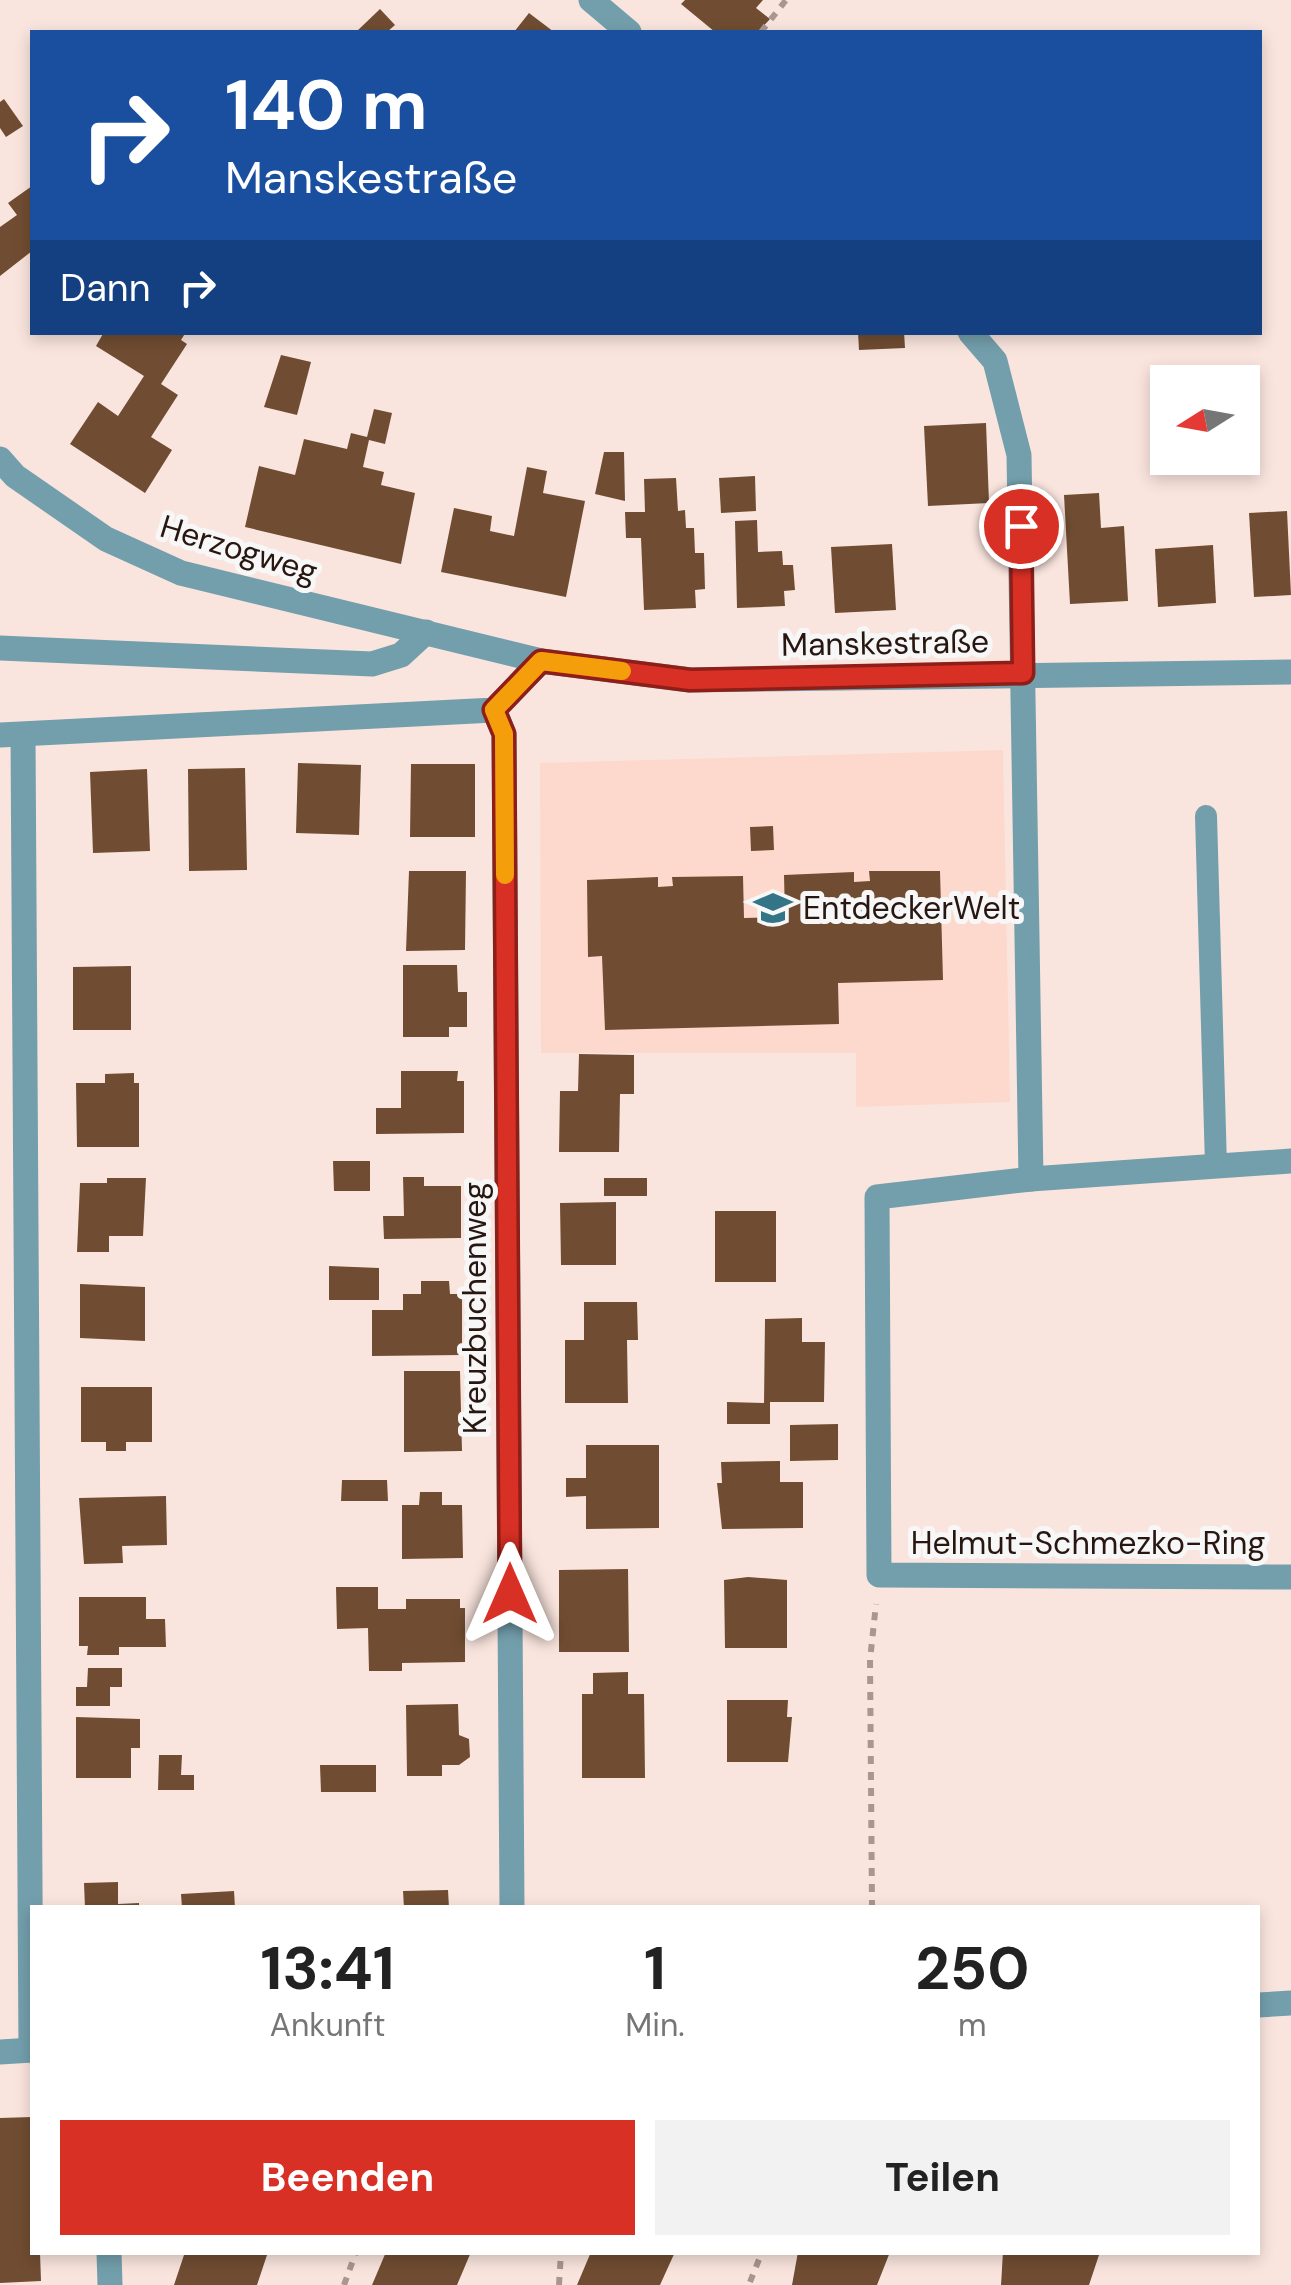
<!DOCTYPE html>
<html lang="de">
<meta charset="utf-8">
<style>
body{margin:0;font-family:"DM Sans",sans-serif;background:#f2f2f2;color:#222;height:100vh;display:flex;flex-direction:column;font-size:38px;white-space:nowrap}
*{box-sizing:border-box;margin:0}
p{font-size:32px;color:#767676}
.icon{flex:none;width:55px;height:55px;fill:none;stroke:currentColor;stroke-width:2;stroke-linecap:round;stroke-linejoin:round}
.map{position:relative;flex:1;overflow:hidden}
.details{position:absolute;left:30px;top:1905px;width:1230px;height:350px;display:flex;flex-direction:column;background:#fff;border-radius:0px;box-shadow:0 5px 15px #0003}
.details>*{flex:none}
.hud{position:absolute;left:30px;top:30px;width:1232px;height:305px;border-radius:0px;box-shadow:0 5px 15px #0003;background:#1a4fa0;color:#fff;overflow:hidden}
.needle{width:65px;rotate:259deg}
.controls{position:absolute;left:1150px;top:365px;display:grid;gap:20px}
.controls a{display:grid;place-items:center;width:110px;height:110px;border-radius:0px;background:#fff;box-shadow:0 5px 15px #0003;font-size:50px}
.pin{position:absolute;display:grid;place-items:center;width:85px;height:85px;color:#fff;margin:-42px;border:5px solid #fff;border-radius:50%;box-shadow:0 2px 10px #0007}
.me{position:absolute;width:110px;margin:-55px;rotate:0deg;stroke-linejoin:round;filter:drop-shadow(0 0 8px #0008)}
.turn{display:flex;align-items:center;gap:35px;height:210px;padding:0 30px;font-size:45px}
.turn .icon{width:130px;height:130px;stroke-width:2.5}
.turn b{display:block;font-size:70px;line-height:85px}
.then{display:flex;align-items:center;height:95px;padding:0 30px;background:#0003;gap:20px;font-size:38px}
.eta{display:flex;justify-content:space-evenly;align-items:center;height:170px;text-align:center}
.eta b{font-size:60px;font-weight:700;line-height:70px}
.action{display:flex;gap:20px;margin-top:auto;padding:20px 30px}
.action a{flex:1;height:115px;border-radius:0px;background:#d93025;color:#fff;font-size:40px;font-weight:700;line-height:115px;text-align:center}
.action a+a{background:#f2f2f2;color:#222}
.map>svg:first-child{display:block}
</style>
<div class="map">
<svg width="1291" height="2285" viewBox="0 0 1291 2285">
<rect width="100%" height="100%" fill="#fae5de"/>
<path fill="#fdd9cd" d="M1003,750L1010,1102L856,1107V1053H541L540,763Z"/>
<g fill="#704d32">
<path d="M685,0H763L756,8L770,19L758,32H715L681,4Z"/>
<path d="M380,9L395,25L387,32H356Z"/>
<path d="M529,13L554,32H514Z"/>
<path d="M4,99L23,126L6,137L0,128V102Z"/>
<path d="M32,186V251L0,276V227L17,215L8,203Z"/>
<path d="M104,332H186L181,340L187,344L161,384L178,395L151,437L172,450L145,493L70,444L98,402L118,416L144,376L96,346Z"/>
<path d="M858,332H904L905,348L859,350Z"/>
<path d="M281,355L311,362L297,415L264,407Z"/>
<path d="M374,409L392,413L385,444L369,440L363,467L384,472L381,485L415,493L401,564L245,527L259,466L295,475L304,439L347,449L351,433L367,437Z"/>
<path d="M986,423L989,503L928,506L924,426Z"/>
<path d="M604,452H624L625,501L595,494Z"/>
<path d="M527,467L547,471L543,493L585,501L566,597L441,572L454,508L492,516L490,531L514,536Z"/>
<path d="M755,476L756,511L721,513L719,478Z"/>
<path d="M676,478L678,511L685,510L686,528H694L695,553H704L705,589L695,590L696,608L644,610L641,538H626L625,512H645L644,479Z"/>
<path d="M1099,493L1101,528L1124,526L1128,601L1070,604L1064,495Z"/>
<path d="M1287,511L1291,595L1254,597L1249,513Z"/>
<path d="M757,520L758,552L782,551L783,565H793L795,590L784,591L785,606L737,608L735,521Z"/>
<path d="M892,544L896,610L835,613L831,547Z"/>
<path d="M1213,545L1216,603L1158,607L1155,549Z"/>
<path d="M298,763L361,765L359,835L296,833Z"/>
<path d="M411,764H475V837H410Z"/>
<path d="M245,768L247,870L189,871L188,769Z"/>
<path d="M147,769L150,851L93,853L90,772Z"/>
<path d="M773,826L774,850L751,851L750,827Z"/>
<path d="M409,871H466L465,950L406,951Z"/>
<path d="M869,871H940L943,980L838,983L839,1024L605,1030L602,956L588,957L587,880L658,877V887L673,886L672,877L743,876L744,918L785,917L784,875L854,872V882L870,881Z"/>
<path d="M403,965H457L458,992H467V1027H449V1037H403Z"/>
<path d="M131,966V1030H73V967Z"/>
<path d="M579,1054L634,1055V1094H620L619,1152H559L560,1091H578Z"/>
<path d="M401,1071H458L457,1081H464V1133L376,1134V1108H401Z"/>
<path d="M134,1073V1083H139V1147H77L76,1083H105V1074Z"/>
<path d="M333,1161H370V1191H334Z"/>
<path d="M403,1177H424V1186H461V1238L384,1239L383,1216H404Z"/>
<path d="M107,1178H146L143,1236H109V1252H77L80,1183H107Z"/>
<rect x="604" y="1178" width="43" height="18"/>
<path d="M616,1202V1265H561L560,1203Z"/>
<rect x="715" y="1211" width="61" height="71"/>
<path d="M329,1266L379,1268V1300H329Z"/>
<path d="M421,1281H449L450,1294H462V1355L372,1356V1310H403V1294H421Z"/>
<path d="M80,1284L145,1287V1341L80,1338Z"/>
<path d="M584,1302H637L638,1340H627L628,1403H565V1340H584Z"/>
<path d="M802,1318V1342H825L824,1402H770V1424H727V1402L764,1403L765,1319Z"/>
<path d="M404,1371H460L462,1451L404,1452Z"/>
<path d="M81,1387H152V1442H126V1451H106V1442H81Z"/>
<path d="M838,1424V1460L790,1461V1425Z"/>
<path d="M586,1445H659V1528L586,1529V1496L566,1497V1478H586Z"/>
<path d="M780,1461V1482H803V1528L722,1529L717,1483H722L721,1462Z"/>
<path d="M342,1480H387L388,1501H341Z"/>
<path d="M420,1492H442V1505H462L463,1558L402,1559V1505H419Z"/>
<path d="M166,1496L167,1545L122,1546L123,1563L84,1564L79,1498Z"/>
<path d="M628,1569L629,1652H559V1570Z"/>
<path d="M748,1577L787,1580V1648H725L724,1580Z"/>
<path d="M336,1587H378V1609H406V1599H460V1608H465V1662L402,1663V1671H369L368,1628L337,1629Z"/>
<path d="M79,1597H146V1619H165L166,1647H119V1655H87L88,1646H79Z"/>
<path d="M88,1668H122V1687H110V1706H76V1687H87Z"/>
<path d="M628,1672V1694H644L645,1778H582V1694H593V1673Z"/>
<path d="M727,1700H788L787,1717H792L788,1762H727Z"/>
<path d="M458,1704L459,1735L469,1739L470,1757L459,1765H442V1776H407L406,1705Z"/>
<path d="M76,1717L140,1719V1748H131V1778H76Z"/>
<path d="M159,1755H182L181,1775H194V1790H158Z"/>
<path d="M320,1765H376V1792H321Z"/>
<path d="M118,1882V1904L139,1903V1908H85L84,1883Z"/>
<path d="M448,1890L449,1908H404L403,1891Z"/>
<path d="M234,1891L235,1908H182L181,1894Z"/>
<path d="M32,2117V2252H40L41,2281L0,2283V2118Z"/>
<path d="M185,2252H268L257,2285H174Z"/>
<path d="M386,2252H471L457,2285H372Z"/>
<path d="M591,2252H675L660,2285H577Z"/>
<path d="M798,2252H890L877,2285H792Z"/>
<path d="M1003,2252H1100L1089,2285H1001Z"/>
</g>
<g fill="none" stroke-linecap="round" stroke-linejoin="round">
<g stroke="#aa9690" stroke-width="6" stroke-dasharray="8 8" stroke-linecap="butt">
<path d="M761,32L786,0"/>
<path d="M872,1908L870,1660L876,1604"/>
<path d="M750,2282L762,2252"/>
<path d="M344,2285L356,2252"/>
<path d="M559,2285L561,2252"/>
</g>
<path stroke="#739fac" stroke-width="22" d="M1206,816L1216,1166"/>
<g stroke="#739fac" stroke-width="25">
<path d="M591,0L629,32"/>
<path d="M970,332L995,361L1019,455L1031,1179"/>
<path d="M0,459L15,476L106,539L181,573L541,661L690,680L1291,672"/>
<path d="M0,648L372,664L401,655L426,632"/>
<path d="M494,710L504,734L512,1908"/>
<path d="M0,735L494,710L541,661"/>
<path d="M23,735L31,2050"/>
<path d="M1291,1161L1031,1179L877,1197L879,1575L1291,1577"/>
<path d="M1258,2005L1291,2003"/>
<path d="M0,2052L32,2050"/>
<path d="M109,2252L110,2285"/>
</g>
</g>
<g fill="none" stroke-linecap="round" stroke-linejoin="round">
<g stroke="#8d1f18" stroke-width="25">
<path id="route" d="M510,1594L504,734L494,710L541,661L690,680L1023,673L1021,526"/>
</g>
<use href="#route" stroke="#d93025" stroke-width="18"/>
<path stroke="#f59e0b" stroke-width="18" d="M505,875L504,734L494,710L541,661L622,671"/>
</g>
<defs>
<g id="school-bare" transform="scale(3)"><path d="M0-5L7-2L0 1L-7-2ZM-4 1L0 2.5L4 1V4Q0 6-4 4Z" fill="#337587" stroke="#f7f7f7" stroke-width="2.5" paint-order="stroke"/></g>
</defs>
<g fill-rule="evenodd">
<use href="#school-bare" x="773" y="908"/>
</g>
<g text-anchor="middle" stroke-width="10" stroke-linejoin="round" paint-order="stroke">
<g font-size="32" fill="#281610" stroke="#f7f7f7">
<text transform="translate(239 549) rotate(17)" y="11">Herzogweg</text>
<text transform="translate(885 643) rotate(-1)" y="11">Manskestraße</text>
<text transform="translate(475 1308) rotate(-90)" y="11">Kreuzbuchenweg</text>
<text x="1088" y="1554">Helmut-Schmezko-Ring</text>
</g>
<g font-size="32" fill="#281610" stroke="#f7f7f7" text-anchor="start">
<text x="803" y="919">EntdeckerWelt</text>
</g>
</g>
</svg>
<div class="controls">
<a><svg class="needle" viewBox="-14 -14 28 28"><path d="M0-13l5 13h-10z" fill="#e53935"/><path d="M0 13l5-13h-10z" fill="#767676"/></svg></a>
</div>
<div class="pin" style="left:1021px;top:526px;background:#d93025"><svg class="icon" aria-label="arrive" viewBox="0 0 24 24"><path d="M6 21V4h12l-3 4 3 4H6"/></svg></div>
<svg class="me" style="left:510px;top:1594px" viewBox="-20 -20 40 40"><path d="M0-17L14 15 0 8-14 15z" fill="#d93025" stroke="#fff" stroke-width="4"/></svg>
<div class="hud">
<div class="turn"><svg class="icon" aria-label="right" viewBox="0 0 24 24"><path d="M7 20v-9h11M14 6l5 5-5 5"/></svg><div><b>140 m</b>Manskestraße</div></div>
<div class="then">Dann<svg class="icon" aria-label="right" viewBox="0 0 24 24"><path d="M7 20v-9h11M14 6l5 5-5 5"/></svg></div>
</div>
<section class="details">
<div class="eta">
<div><b>13:41</b><p>Ankunft</p></div>
<div><b>1</b><p>Min.</p></div>
<div><b>250</b><p>m</p></div>
</div>
<div class="action"><a>Beenden</a><a>Teilen</a></div>
</section>
</div>
